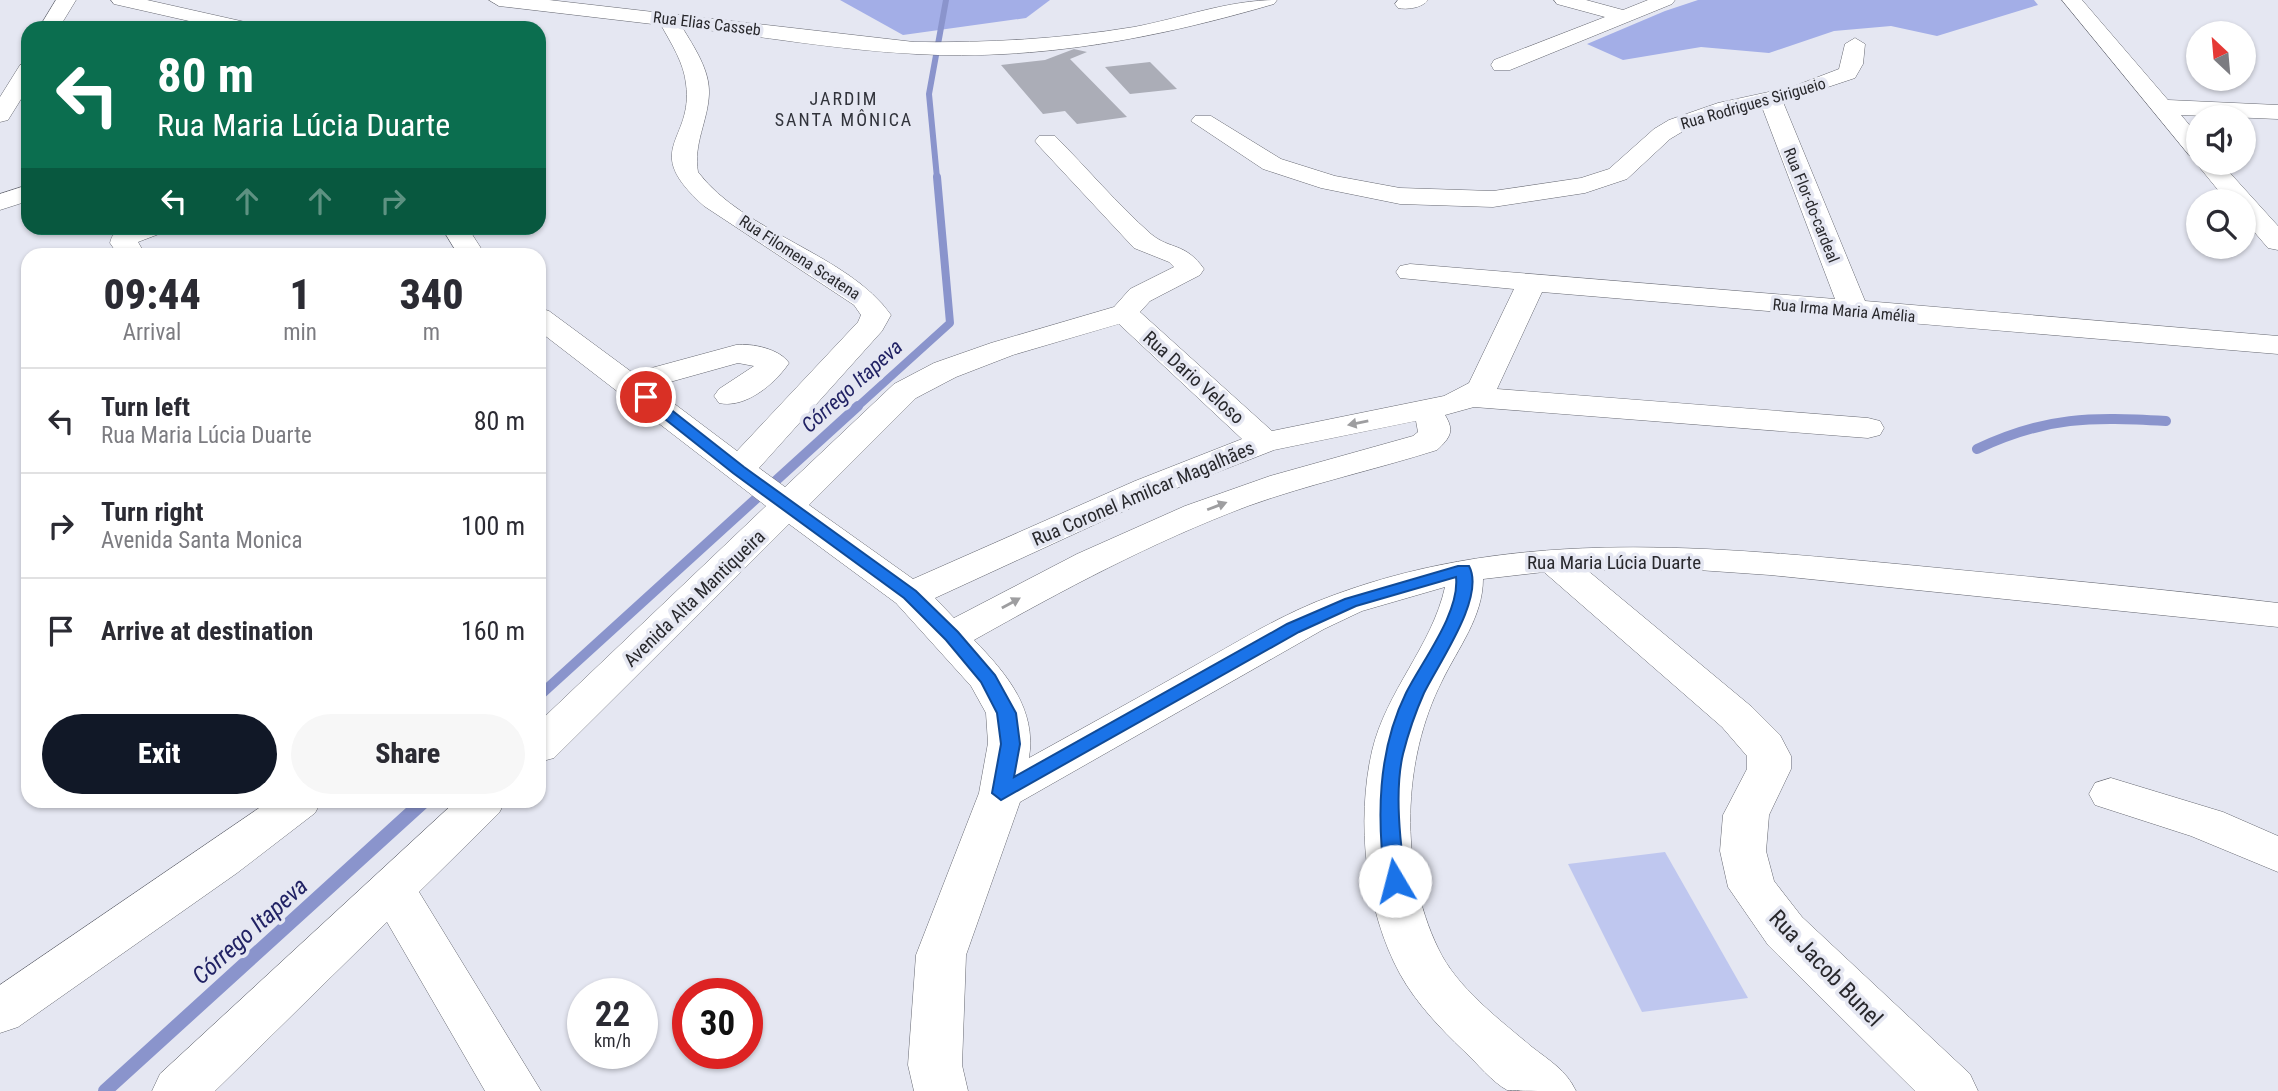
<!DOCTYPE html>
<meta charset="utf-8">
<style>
body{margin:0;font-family:"Roboto Condensed",sans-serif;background:#f7f7f7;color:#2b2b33;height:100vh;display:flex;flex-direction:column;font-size:26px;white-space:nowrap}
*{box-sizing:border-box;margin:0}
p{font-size:23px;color:#7c7c81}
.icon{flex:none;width:38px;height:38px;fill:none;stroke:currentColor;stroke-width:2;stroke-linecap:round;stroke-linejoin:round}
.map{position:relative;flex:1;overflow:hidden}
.details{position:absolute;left:21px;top:248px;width:525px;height:560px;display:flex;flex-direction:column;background:#fff;border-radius:21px;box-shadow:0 2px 5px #0004}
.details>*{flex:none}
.banner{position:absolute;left:21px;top:21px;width:525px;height:214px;border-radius:21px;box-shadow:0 2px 5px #0004;background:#0b6e4f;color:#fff;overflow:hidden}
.needle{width:46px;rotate:334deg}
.buttons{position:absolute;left:2186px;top:21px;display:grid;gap:14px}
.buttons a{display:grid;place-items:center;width:70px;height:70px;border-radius:50%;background:#fff;box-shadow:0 2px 5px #0004;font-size:35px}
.speed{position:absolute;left:567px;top:978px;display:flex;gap:14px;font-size:35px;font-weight:700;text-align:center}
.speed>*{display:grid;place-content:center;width:91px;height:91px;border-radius:50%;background:#fff;box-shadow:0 2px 5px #0004;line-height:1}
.speed small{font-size:18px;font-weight:400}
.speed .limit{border:10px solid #d22;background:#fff;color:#111}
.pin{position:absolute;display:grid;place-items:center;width:60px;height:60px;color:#fff;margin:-30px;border:4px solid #fff;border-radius:50%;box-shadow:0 2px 7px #0007}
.me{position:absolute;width:77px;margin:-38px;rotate:352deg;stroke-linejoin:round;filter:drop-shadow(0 0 5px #0008)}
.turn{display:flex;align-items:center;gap:24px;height:147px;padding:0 21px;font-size:32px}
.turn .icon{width:91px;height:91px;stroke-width:2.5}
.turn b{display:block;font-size:49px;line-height:60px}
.lanes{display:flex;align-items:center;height:66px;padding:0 21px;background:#0003;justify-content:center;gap:35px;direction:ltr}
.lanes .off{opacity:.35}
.eta{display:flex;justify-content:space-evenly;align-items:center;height:119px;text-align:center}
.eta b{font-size:42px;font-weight:800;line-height:49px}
.cta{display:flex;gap:14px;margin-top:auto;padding:14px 21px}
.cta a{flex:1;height:80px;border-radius:42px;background:#111827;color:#fff;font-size:28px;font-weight:800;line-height:80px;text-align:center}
.cta a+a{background:#f7f7f7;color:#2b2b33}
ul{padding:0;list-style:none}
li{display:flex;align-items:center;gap:21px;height:105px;padding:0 21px;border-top:2px solid #e1e1e2}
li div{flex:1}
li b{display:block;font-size:26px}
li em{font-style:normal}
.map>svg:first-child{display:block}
</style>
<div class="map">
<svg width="2278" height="1091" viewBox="0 0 2278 1091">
<rect width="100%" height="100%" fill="#e5e7f2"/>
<path fill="#bfc7ef" d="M1665,852L1748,998L1642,1012L1568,864Z"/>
<g fill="#a3aee7">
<path d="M840,0H1050L1026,18L903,35Z"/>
<path d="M1698,0H2034L2038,5L1937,36L1891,26L1834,31L1769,53L1701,47L1623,60L1587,44L1665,11Z"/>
</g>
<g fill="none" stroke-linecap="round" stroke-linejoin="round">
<path stroke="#8a94cc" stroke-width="6" d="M937,178L929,94L946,0"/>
<path stroke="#8a94cc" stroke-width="8" d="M856,408L950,323L937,177"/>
<g stroke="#8a94cc" stroke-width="10">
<path d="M1977,449C2047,416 2091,417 2166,421"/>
<path d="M539,696L858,406"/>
</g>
<path stroke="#8a94cc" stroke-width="14" d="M105,1091L423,802"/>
</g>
<g fill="#abadb7">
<path d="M1074,49L1087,52L1070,59L1127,117L1077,124L1065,111L1043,114L1001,65L1045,60Z"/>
<path d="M1150,62L1177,89L1130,94L1105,67Z"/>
</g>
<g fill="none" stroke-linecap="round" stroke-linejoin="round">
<g stroke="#676972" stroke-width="1">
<g id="minor">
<path d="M56,0H76L59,28H39Z"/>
<path d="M111,0H147L254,24L257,28H220L114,4Z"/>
<path d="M489,0H549L914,42C988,43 1061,39 1134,27C1182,18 1228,0 1277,0L1274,4C1158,38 1038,61 916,54C838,50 760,36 682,27C694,47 710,70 709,94C708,121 693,144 698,172C744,233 848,254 891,315L882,331L759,468L785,487L894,384L934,363L991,343L1114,307L1130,289L1174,267L1169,262L1134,248L1039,146L1035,141L1039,136H1055C1087,168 1117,204 1151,234C1170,250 1185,242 1204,269L1200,275L1150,301L1140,312L1272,431L1444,396L1469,383L1514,289L1400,278L1396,272L1400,266L1410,264L1835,299L1762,107L1685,130L1670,139L1627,179L1585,193L1493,207L1400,204L1321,188L1263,169L1191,121L1195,116H1211L1281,159L1335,176L1400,188L1493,191L1581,178L1609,169L1654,129L1669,120L1718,103L1792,87L1839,69L1845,44L1855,38L1865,44L1863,64L1855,78L1783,102L1865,301L2278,336V354L1542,292L1497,389L1868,418L1880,421L1884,428L1880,435L1868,438L1474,407L1445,415C1455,431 1450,438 1437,450C1374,470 1309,484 1248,506C1152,542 1063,590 974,640C1006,673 1037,709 1029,758C1083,728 1136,699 1189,669C1236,643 1283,613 1334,595C1521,526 1713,547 1908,565C2031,577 2155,588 2278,603V627L1770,575L1698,570H1587L1752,707L1780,735L1791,756V769L1769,815L1766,851L1774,881L1802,917L1970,1074L1978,1091H1915L1768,945L1728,887L1720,851L1723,815L1747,769V756L1722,727L1544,572L1483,579C1483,617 1458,648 1442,681C1402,760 1399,867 1438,948C1456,987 1500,1020 1532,1047C1550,1061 1566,1070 1576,1091C1561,1091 1519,1091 1507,1090C1492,1082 1477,1063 1464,1051C1440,1028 1416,1003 1400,974C1365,910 1356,821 1372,751C1386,691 1432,646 1445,587L1362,611L1324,629L1020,802L966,955L962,1065L968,1091H914L908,1065L916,955L979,793L988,743L986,713L971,686L896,603L789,524L554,758L539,762V722L766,506L539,331V308L549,311L633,373L736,345C752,343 780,349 789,363C775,384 745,409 719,403L714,396L719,389L754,366L738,363L652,387L737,451L858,322L861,315L854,305L704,206C639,148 694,142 686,84C684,63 671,43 661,25L499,6ZM1119,324L1242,439L1135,481L913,579L809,505L916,398L956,377L1013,355ZM1416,421L1418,432L1413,436L1270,476L1185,506L1077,554L954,618L935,598L1159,495L1274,450Z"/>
<path d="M1398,0H1428C1422,8 1407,10 1398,8L1395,4Z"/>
<path d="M1554,0H1586L1623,10L1648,0H1675L1672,4L1510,70H1494L1491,65L1494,60L1605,17L1557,4Z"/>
<path d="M2062,0H2082L2168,100L2278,105V119L2181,115L2198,135V157L2189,155Z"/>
<path d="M28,64V88L8,120L0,122V97L20,65Z"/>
<path d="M2198,160V163H2221L2278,226V250L2268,248L2244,220V201H2227L2196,163Z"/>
<path d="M28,185V201L0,210V194Z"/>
<path d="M126,228H163L159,234L138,242L146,256H119L110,243C112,233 117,231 126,228Z"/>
<path d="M442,228H468L486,256H459Z"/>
<path d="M2111,778L2223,812L2278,836V872L2191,836L2095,805L2089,794L2095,783Z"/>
<path d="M268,802H321L315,813L237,873L18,1027L0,1033V985Z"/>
<path d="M455,802H505L499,813L419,892L541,1091H485L387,922L215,1091H152L160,1074Z"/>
</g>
</g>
<use href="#minor" fill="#fff" fill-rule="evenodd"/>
</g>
<defs><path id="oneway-solid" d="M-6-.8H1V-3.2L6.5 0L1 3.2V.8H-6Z" transform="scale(1.75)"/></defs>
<g fill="#9e9ea0">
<use href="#oneway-solid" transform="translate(1358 423) rotate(169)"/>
<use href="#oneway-solid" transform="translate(1217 506) rotate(-21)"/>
<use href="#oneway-solid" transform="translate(1011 603) rotate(-29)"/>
</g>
<path fill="#1a73e8" stroke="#114b97" stroke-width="2" d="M641,394H651L744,467L916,591L958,632L995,675L1016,713L1020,744L1014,777L1287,624L1345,599L1458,566H1469C1486,597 1438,664 1424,693C1416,711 1408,734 1403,754C1394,792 1400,843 1406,881L1403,887H1388L1385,881C1377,818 1377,752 1406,693C1422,661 1460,613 1456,577L1356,606L1299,632L1001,800L992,793L1001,744L997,713L981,682L946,640L904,598L733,473L641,400Z"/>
<g text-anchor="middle" stroke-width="7" stroke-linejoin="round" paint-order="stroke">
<g font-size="16" fill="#28282c" stroke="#e5e7f2">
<text transform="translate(707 23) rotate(7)" y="6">Rua Elias Casseb</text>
<text transform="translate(1753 103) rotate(-16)" y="6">Rua Rodrigues Sirigueio</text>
<text transform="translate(1812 205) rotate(68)" y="6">Rua Flor-do-cardeal</text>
<text transform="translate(800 257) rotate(33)" y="6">Rua Filomena Scatena</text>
<text transform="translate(1844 310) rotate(5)" y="6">Rua Irma Maria Amélia</text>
</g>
<g font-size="18" letter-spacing="2" fill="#31333b" stroke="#e5e7f2">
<text x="844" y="105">JARDIM<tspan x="844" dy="21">SANTA MÔNICA</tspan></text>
</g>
<g font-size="19" fill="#28282c" stroke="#e5e7f2">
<text transform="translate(1194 377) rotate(42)" y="7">Rua Dario Veloso</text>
<text transform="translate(1143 493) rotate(-23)" y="7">Rua Coronel Amilcar Magalhães</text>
<text x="1614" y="569">Rua Maria Lúcia Duarte</text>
<text transform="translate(694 598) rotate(-44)" y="7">Avenida Alta Mantiqueira</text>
</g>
<g font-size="21" font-style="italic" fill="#212264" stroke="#e5e7f2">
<text transform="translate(852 386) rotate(-42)" y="7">Córrego Itapeva</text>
</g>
<g font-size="23" fill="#28282c" stroke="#e5e7f2">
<text transform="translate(1826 968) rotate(46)" y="8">Rua Jacob Bunel</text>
</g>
<g font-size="24" font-style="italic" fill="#212264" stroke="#e5e7f2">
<text transform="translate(250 931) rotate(-42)" y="8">Córrego Itapeva</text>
</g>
</g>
</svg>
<div class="buttons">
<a><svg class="needle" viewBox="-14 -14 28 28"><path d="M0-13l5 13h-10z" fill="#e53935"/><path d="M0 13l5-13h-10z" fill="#7c7c81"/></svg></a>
<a><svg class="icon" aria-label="sound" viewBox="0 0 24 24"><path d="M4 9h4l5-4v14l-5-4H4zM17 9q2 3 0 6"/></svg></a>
<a><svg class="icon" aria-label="search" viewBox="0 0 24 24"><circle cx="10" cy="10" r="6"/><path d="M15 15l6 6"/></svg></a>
</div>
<div class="speed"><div>22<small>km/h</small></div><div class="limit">30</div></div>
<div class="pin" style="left:646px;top:397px;background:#d93025"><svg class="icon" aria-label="arrive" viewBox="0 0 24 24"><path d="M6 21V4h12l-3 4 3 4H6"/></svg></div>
<svg class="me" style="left:1395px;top:881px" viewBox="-20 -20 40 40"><circle r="19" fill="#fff"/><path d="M0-13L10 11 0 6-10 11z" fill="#1a73e8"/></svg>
<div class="banner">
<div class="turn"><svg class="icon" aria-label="left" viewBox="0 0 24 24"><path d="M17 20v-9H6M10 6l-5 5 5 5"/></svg><div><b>80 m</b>Rua Maria Lúcia Duarte</div></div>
<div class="lanes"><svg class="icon" aria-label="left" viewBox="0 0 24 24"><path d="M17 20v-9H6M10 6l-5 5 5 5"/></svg><svg class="icon off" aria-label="ahead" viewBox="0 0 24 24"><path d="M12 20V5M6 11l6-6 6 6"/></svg><svg class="icon off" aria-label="ahead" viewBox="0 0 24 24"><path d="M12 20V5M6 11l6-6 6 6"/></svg><svg class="icon off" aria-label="right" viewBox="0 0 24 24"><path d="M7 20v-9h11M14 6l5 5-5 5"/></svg></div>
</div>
<section class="details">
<div class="eta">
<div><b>09:44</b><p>Arrival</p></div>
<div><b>1</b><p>min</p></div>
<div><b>340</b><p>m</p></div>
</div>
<ul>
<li><svg class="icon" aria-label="left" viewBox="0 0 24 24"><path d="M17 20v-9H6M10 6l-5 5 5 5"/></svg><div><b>Turn left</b><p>Rua Maria Lúcia Duarte</p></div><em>80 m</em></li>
<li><svg class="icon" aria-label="right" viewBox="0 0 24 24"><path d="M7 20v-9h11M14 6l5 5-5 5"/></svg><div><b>Turn right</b><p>Avenida Santa Monica</p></div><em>100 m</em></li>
<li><svg class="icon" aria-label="arrive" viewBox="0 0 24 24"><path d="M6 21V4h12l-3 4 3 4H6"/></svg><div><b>Arrive at destination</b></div><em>160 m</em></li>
</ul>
<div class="cta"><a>Exit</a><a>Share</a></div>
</section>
</div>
